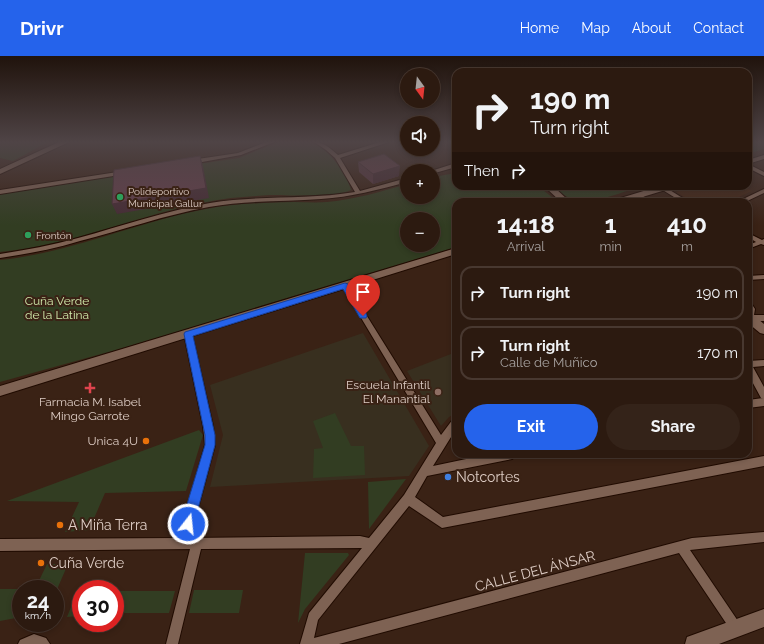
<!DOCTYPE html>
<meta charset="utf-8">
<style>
body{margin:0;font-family:Raleway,sans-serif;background:#342319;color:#f1f3f6;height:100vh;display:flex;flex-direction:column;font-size:15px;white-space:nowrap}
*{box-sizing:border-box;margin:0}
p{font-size:13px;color:#a6a19f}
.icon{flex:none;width:22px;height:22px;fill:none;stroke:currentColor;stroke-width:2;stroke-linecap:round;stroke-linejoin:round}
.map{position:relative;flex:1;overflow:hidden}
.side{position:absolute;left:452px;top:142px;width:300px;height:260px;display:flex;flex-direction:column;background:#2c1a10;border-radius:12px;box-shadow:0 2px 6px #0003,0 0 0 1px #483830}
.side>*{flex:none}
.guide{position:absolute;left:452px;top:12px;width:300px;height:122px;border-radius:12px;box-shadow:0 2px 6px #0003,0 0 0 1px #483830;background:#2c1a10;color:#f1f3f6;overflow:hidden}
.needle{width:26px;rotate:165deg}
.tools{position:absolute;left:400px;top:12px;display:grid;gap:8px}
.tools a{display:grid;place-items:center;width:40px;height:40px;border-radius:50%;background:#2c1a10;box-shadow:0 2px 6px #0003,0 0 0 1px #483830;font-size:20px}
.speed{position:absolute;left:12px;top:524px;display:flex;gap:8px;font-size:20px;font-weight:700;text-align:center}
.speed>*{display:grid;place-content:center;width:52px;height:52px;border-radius:50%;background:#2c1a10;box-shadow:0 2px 6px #0003,0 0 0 1px #483830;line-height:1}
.speed small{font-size:10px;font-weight:400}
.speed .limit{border:6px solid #d22;background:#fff;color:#111}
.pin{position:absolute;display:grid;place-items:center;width:34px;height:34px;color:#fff;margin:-41px -17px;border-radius:50% 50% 50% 0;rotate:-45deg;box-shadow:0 0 4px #0007}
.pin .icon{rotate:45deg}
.me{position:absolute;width:44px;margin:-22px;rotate:16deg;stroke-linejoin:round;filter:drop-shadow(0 0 3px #0008)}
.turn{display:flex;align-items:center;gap:14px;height:84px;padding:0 12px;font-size:18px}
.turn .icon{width:52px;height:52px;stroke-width:2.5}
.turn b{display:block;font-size:28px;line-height:34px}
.then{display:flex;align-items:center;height:38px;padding:0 12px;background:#0003;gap:8px;font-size:15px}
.eta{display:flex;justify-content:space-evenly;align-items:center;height:68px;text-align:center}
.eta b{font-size:24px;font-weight:700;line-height:28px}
.primary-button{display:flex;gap:8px;margin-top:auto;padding:8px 12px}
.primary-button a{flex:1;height:46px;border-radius:24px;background:#2563eb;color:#fff;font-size:16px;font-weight:700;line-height:46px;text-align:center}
.primary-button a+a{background:#342319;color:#f1f3f6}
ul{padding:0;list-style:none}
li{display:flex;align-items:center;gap:12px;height:54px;margin:0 8px 6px;padding:0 4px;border:2px solid #483830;border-radius:12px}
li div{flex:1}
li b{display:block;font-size:15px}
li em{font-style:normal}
header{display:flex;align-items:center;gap:24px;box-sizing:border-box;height:56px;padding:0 20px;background:#2563eb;color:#fff}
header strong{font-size:19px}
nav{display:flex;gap:22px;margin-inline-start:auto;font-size:14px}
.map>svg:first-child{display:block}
</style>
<header>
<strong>Drivr</strong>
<nav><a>Home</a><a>Map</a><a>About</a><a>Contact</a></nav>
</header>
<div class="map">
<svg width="764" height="588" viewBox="0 0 764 588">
<rect width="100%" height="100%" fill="#3a2215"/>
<path fill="#442614" d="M694,130H742L752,135L728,146H693L676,136Z"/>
<g fill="#382f1f">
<path d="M363,277L429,390L409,420L210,431L223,379L210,329Z"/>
<path d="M456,296V357L449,361L441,370L407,315Z"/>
</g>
<g fill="#323d22" fill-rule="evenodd">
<path d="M0,86H48L13,105L0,102Z"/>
<path d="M278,86C287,86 299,85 309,86C327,90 347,117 351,134C336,142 289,139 270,139C257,140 244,141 231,142C152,152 79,189 0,196V137L239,102Z"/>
<path d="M748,86H764V93L748,98Z"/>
<path d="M456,117V130H538L558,146H456V191L112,295L0,326V204C71,197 136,166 206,153C235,147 264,147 294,146C305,146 316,147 327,146C357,143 379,136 407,128V141H433V121ZM407,163H433V189H407Z"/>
<path d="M553,130H642C628,134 589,150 576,145C567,142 560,136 553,130Z"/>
<path d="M335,357L351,390H364L365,419L313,422L314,393L323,392L313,365Z"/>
<path d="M199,374L203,379L186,435L105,437L89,474L65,476L79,446L7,445Z"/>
<path d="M406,423L369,473L368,426Z"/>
<path d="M305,497H348L349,499L305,553L298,567Z"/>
<path d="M47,508H68L55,538V533H29H35Z"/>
<path d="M0,533H21V561L0,565Z"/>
<path d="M194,534H243L239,557H189Z"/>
<path d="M115,535H175L169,557H115Z"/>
<path d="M77,536H81V555L79,560L67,561Z"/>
</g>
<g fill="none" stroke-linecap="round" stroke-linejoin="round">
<g stroke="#200b01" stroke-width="2">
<g id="street">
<path d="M266,86H274L241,99L191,108L188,106L191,104L238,97Z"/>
<path d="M314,86C324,86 331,93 338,99L380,86H389L340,102L360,135L407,122V126C378,134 351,141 321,143C284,146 246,144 209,151C165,159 123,174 80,185C54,193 27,198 0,202V198C26,194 52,189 78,182C122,170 165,155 210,147C258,139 307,144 355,136L335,102L326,94Z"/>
<path d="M456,107V111L435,117L433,118V115H431Z"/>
<path d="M748,108L764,116V120L748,112Z"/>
<path d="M124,115L127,117L126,118L0,138V134Z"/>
<path d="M661,131H665L689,146H682L661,133Z"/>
<path d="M764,133V137L745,146H737Z"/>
<path d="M638,137L640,138L652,146H645L636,140L635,139Z"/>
<path d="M748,177L762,184L764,183V189L761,188L748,193V189L756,186L748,181Z"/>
<path d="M764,219V223L748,224V220Z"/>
<path d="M343,228H347L441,379L453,363L456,362V373L433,410L490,398H517L515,401L512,403L427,420L415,441L443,461L764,400V410L442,472L409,450L318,564L314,582L692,482L764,476V486L690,494L740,568L742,572L740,576L736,578L732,576L679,497L339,588H300L309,557L362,492L201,493L178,588H166L190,493L0,495V483L179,482L205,389L203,370L184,278L188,275L192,278L213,370L215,389L190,482L360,480L369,482L404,439L436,387L342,230Z"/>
<path d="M748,246L751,247L755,253L754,259H764V265H748Z"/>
<path d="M764,304V310L753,311L764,331V350L748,352V344L763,342H761L748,318V305Z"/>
<path d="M34,578L46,582L50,588H18L20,584Z"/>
</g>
</g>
<g stroke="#200b01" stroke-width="2">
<g id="secondary">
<path d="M59,86H69L0,118V113Z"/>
<path d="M764,99V103L748,108V104Z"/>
<path d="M544,130H553L570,146H561Z"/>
<path d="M660,130H673L672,132L626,146H613L614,144Z"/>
<path d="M456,192V198L0,340V330Z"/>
<path d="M748,257L752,258L764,268V278L760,277L748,267Z"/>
<path d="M764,553V571L719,588H685L687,581Z"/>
</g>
</g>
<use href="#street" fill="#7e6253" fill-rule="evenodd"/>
<use href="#secondary" fill="#7e6253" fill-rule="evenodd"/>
</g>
<path fill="#563641" d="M358,106L399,120L373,128L359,116Z"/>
<g fill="#462c35">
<path d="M200,100L203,110L209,142L117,158L112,148Z"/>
<path d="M400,110L399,120L373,128V118Z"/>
</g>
<g fill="#643f4c" stroke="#462c35">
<path d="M384,98L400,110L373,118L358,106Z"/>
<path d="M200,100L206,132L112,148L114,114Z"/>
</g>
<linearGradient id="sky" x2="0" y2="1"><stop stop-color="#20130c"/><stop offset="0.51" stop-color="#4f4446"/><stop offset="1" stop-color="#4f4446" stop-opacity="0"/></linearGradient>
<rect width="764" height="169" fill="url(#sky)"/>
<path fill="#2563eb" stroke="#184099" d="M345,227L348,228L366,257L367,260L366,262H360L343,233L193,280L215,379V389L194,468L192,472L188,474L183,472L181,468L205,389V379L184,278L185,276Z"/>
<g fill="#2e9e5b" stroke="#3a2215" stroke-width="1.5">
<circle cx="120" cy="141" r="4"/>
<circle cx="28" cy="179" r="4"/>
</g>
<path fill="#e0444e" stroke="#3a2215" stroke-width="1.5" d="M88 326h4v4h4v4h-4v4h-4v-4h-4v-4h4z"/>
<circle fill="#8d6e63" stroke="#3a2215" stroke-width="1.5" cx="438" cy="336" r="4"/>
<g fill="#e8710a" stroke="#3a2215" stroke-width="1.5">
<circle cx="146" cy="385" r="4"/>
<circle cx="60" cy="469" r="4"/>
<circle cx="41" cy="507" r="4"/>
</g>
<circle fill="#3f7fe0" stroke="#3a2215" stroke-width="1.5" cx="448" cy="421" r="4"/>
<g text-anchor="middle" stroke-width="4" stroke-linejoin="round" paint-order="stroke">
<g font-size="10" fill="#decdc5" stroke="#3a2215" text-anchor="start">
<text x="128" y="139">Polideportivo<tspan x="128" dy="12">Municipal Gallur</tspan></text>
<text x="36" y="183">Frontón</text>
</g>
<g font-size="12" fill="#d0eaac" stroke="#3a2215">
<text x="57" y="249">Cuña Verde<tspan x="57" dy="14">de la Latina</tspan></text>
</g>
<g font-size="12" fill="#decdc5" stroke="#3a2215" text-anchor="end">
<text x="430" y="333">Escuela Infantil<tspan x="430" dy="14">El Manantial</tspan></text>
<text x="90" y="350" text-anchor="middle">Farmacia M. Isabel<tspan x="90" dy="14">Mingo Garrote</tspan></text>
<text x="138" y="389">Unica 4U</text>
</g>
<g font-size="14" fill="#decdc5" stroke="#3a2215" text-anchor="start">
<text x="456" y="426">Notcortes</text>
<text x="68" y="474">A Miña Terra</text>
<text x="49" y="512">Cuña Verde</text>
</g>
<g font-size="14" fill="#decdc5" stroke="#3a2215">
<text transform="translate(535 515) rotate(-15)" y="5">CALLE DEL ÁNSAR</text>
</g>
</g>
</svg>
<div class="tools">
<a><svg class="needle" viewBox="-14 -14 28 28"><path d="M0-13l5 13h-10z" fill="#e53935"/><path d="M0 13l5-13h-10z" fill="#a6a19f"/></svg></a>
<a><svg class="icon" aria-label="sound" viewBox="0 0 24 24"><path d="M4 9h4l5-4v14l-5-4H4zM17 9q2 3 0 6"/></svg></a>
<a>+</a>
<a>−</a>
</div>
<div class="speed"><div>24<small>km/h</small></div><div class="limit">30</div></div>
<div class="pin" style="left:363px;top:260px;background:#d93025"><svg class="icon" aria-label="arrive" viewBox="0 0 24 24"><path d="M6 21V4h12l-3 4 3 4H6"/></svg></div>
<svg class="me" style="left:188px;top:468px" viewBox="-20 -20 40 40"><circle r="17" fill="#2563eb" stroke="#fff" stroke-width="3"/><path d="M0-11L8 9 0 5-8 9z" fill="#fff"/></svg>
<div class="guide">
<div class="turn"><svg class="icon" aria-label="right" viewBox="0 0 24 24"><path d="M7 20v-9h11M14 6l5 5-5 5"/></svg><div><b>190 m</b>Turn right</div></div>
<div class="then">Then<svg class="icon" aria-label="right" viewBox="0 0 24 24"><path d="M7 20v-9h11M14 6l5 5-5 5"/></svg></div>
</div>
<section class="side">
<div class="eta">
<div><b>14:18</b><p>Arrival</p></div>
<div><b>1</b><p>min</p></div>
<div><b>410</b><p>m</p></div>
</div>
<ul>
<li><svg class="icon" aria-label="right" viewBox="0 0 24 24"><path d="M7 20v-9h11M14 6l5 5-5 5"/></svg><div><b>Turn right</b></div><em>190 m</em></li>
<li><svg class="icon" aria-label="right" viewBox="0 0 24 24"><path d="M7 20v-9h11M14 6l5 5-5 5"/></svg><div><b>Turn right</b><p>Calle de Muñico</p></div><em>170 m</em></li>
</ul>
<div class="primary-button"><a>Exit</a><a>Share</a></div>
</section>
</div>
